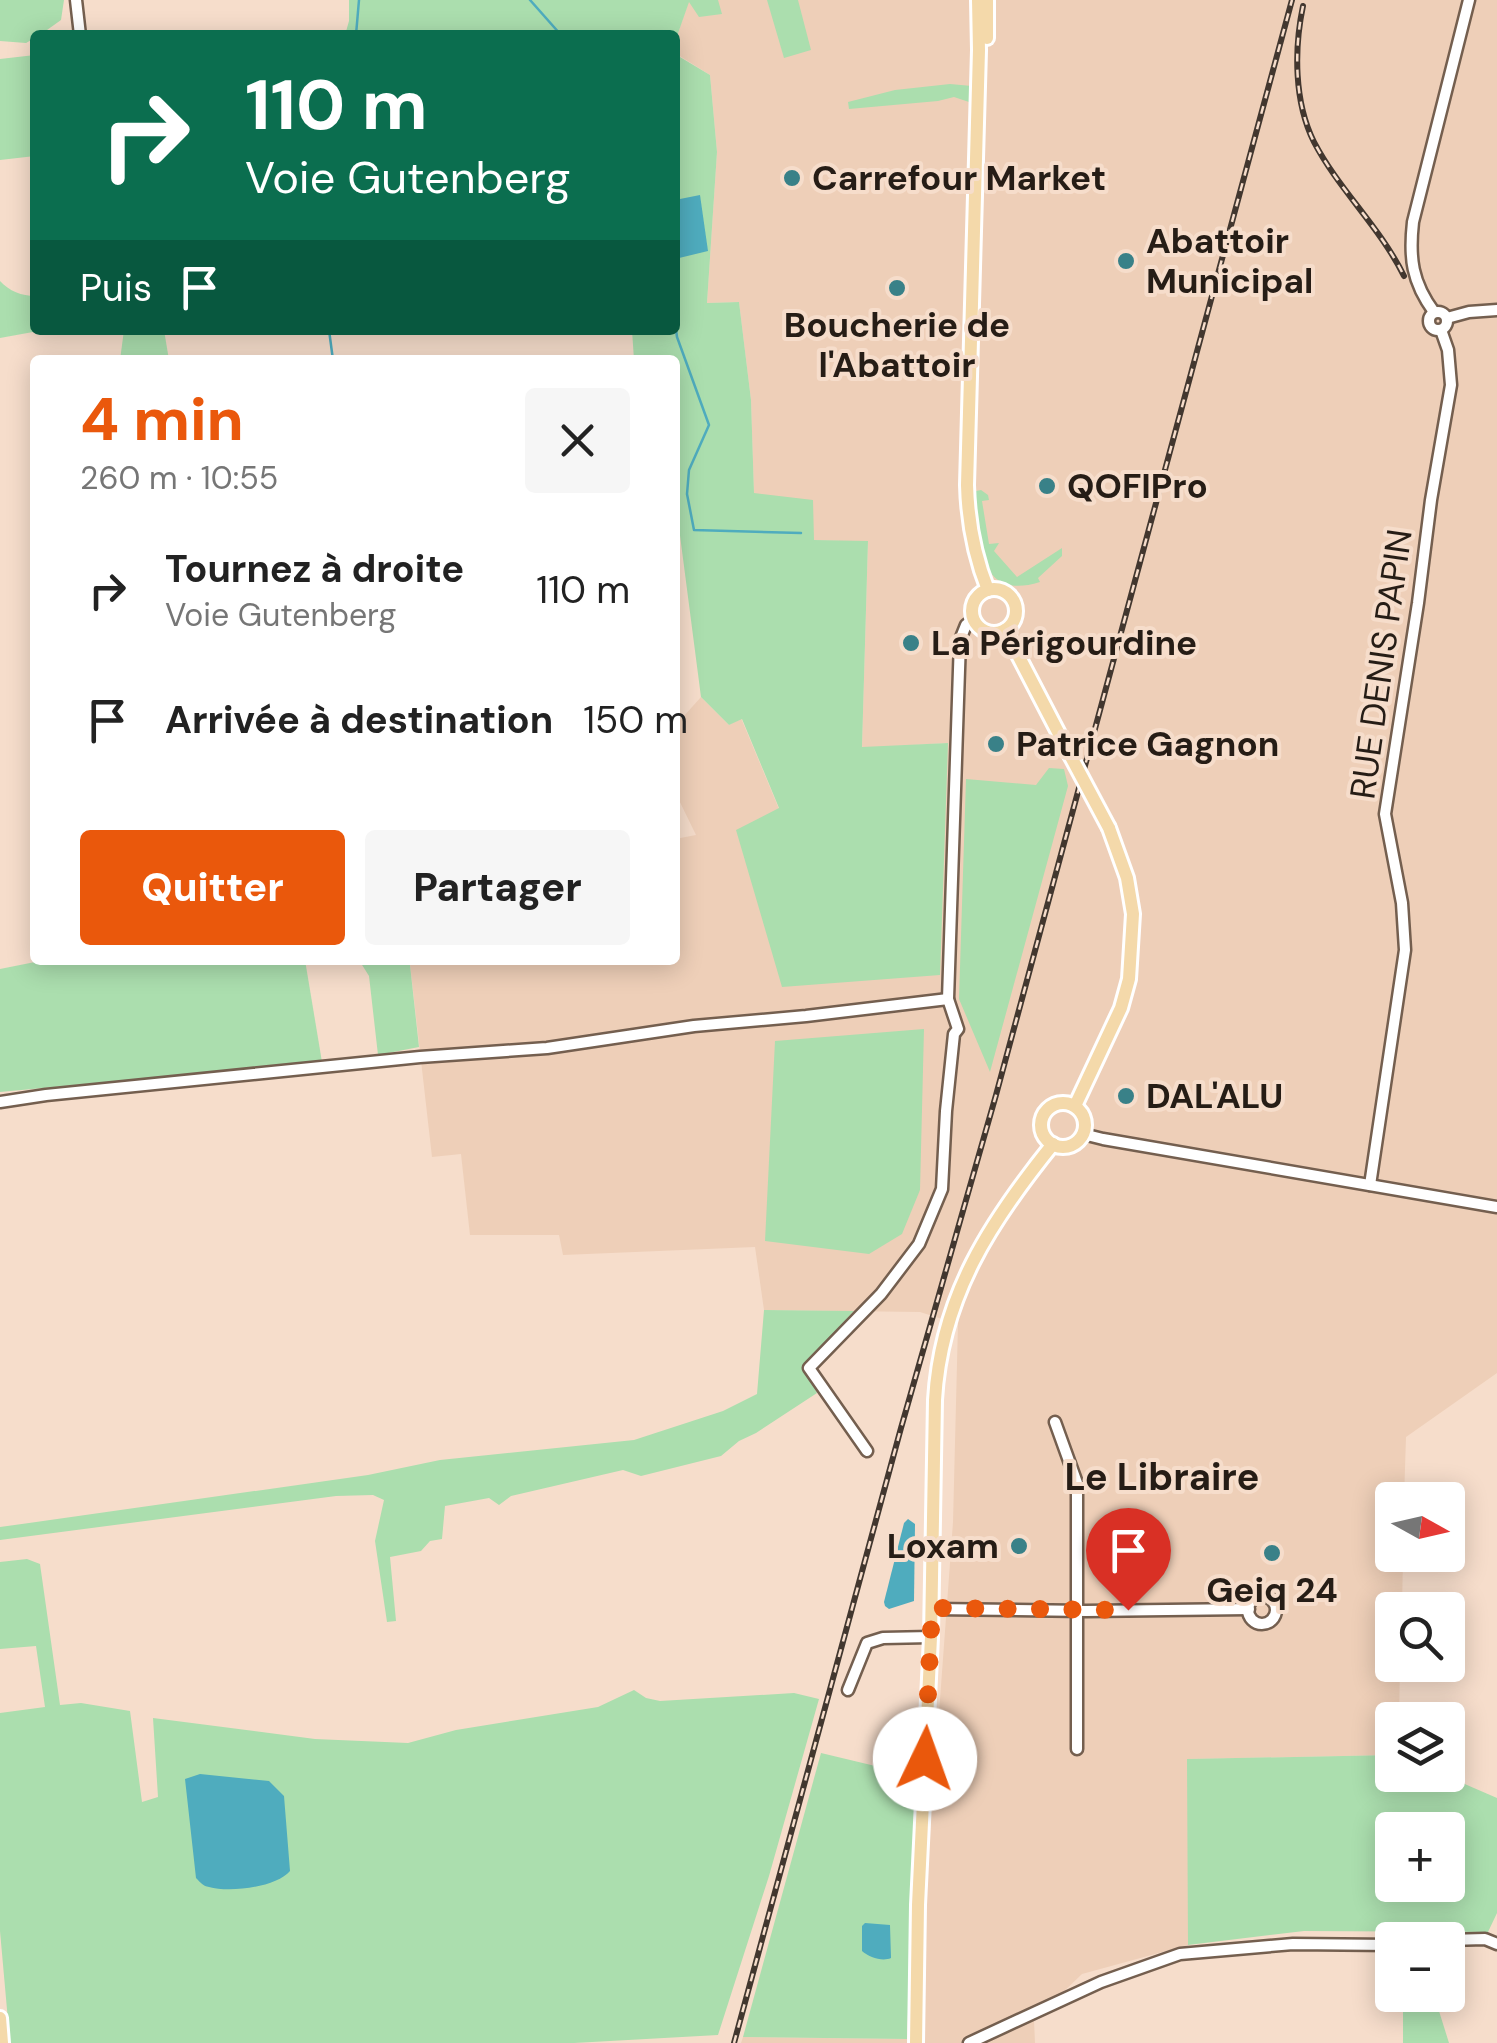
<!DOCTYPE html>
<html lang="fr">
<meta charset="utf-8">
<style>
body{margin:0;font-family:"DM Sans",sans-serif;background:#f6f6f6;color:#222;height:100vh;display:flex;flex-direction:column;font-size:38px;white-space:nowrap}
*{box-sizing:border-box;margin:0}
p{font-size:32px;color:#767676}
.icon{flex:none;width:55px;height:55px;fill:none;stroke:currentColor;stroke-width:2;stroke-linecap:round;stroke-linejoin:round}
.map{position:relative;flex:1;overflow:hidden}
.side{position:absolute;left:30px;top:355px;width:650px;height:610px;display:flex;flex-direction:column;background:#fff;border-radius:10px;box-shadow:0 5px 25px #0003}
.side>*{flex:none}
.top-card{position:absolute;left:30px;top:30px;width:650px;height:305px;border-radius:10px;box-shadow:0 5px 25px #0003;background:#0b6e4f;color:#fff;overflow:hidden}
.needle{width:65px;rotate:98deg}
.tools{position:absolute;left:1375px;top:1482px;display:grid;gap:20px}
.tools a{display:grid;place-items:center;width:90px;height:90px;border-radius:10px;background:#fff;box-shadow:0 5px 25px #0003;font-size:50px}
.pin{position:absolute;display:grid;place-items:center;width:85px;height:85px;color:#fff;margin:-102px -42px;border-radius:50% 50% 50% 0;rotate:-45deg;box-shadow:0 0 10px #0007}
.pin .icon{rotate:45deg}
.me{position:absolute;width:110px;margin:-55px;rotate:3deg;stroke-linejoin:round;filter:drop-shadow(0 0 8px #0008)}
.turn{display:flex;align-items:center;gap:35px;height:210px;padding:0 50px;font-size:45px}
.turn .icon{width:130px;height:130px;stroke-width:2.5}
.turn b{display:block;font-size:70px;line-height:85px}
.then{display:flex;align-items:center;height:95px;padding:0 50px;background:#0003;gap:20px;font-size:38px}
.round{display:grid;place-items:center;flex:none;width:105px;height:105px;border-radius:10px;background:#f6f6f6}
.overview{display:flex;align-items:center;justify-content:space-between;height:170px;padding:0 50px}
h1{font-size:60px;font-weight:800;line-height:75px;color:#ea580c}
.cta{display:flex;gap:20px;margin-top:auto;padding:20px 50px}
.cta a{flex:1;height:115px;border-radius:10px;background:#ea580c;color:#fff;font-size:40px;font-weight:800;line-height:115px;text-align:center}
.cta a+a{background:#f6f6f6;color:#222}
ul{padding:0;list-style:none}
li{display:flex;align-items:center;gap:30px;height:130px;padding:0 50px}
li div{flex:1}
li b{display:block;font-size:38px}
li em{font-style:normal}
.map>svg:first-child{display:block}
</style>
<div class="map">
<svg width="1497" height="2043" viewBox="0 0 1497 2043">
<rect width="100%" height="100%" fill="#f6ddcb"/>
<path fill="#eecfb8" d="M689,0H1497V1373L1406,1437L1404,1500H1392V1555H1403L1402,1610H1392V1665H1400L1399,1720H1392V1755L1188,1759V1945L1082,1974L1034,2020L1035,2043H741L743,2037L907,2039L917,1776L935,1768L953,1522L958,1324L920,1312L764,1310L755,1247L563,1255L559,1235H470L461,1154L432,1157L410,964L415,960H675V839L696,835L675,792V726L701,697L729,725L741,718L779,809L947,743L862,748L868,542L813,540L754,493L751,400L739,302L707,303L717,152L710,75L675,53V42Z"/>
<g fill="#abdeae" fill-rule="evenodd">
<path d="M0,0H64L61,20L40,35H35V38L26,43L0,41Z"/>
<path d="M349,0H718L722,14L699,17L689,2L675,42V35H345L349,21Z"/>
<path d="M767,0H798L811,50L784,58Z"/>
<path d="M675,54L710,75L717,152L707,303L739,302L751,400L754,493L813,500L814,540L868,541L862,747L948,743L940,975L782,987L736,830L779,808L742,719L729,725L701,697L675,497V360H634L632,330H675Z"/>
<path d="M35,55V156L0,160V59Z"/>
<path d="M950,84L972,86L969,102L954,97L938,101L849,109L848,102L895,90Z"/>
<path d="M0,281C9,291 22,296 35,296V330H44L0,338Z"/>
<path d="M124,330H164L169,360H120Z"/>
<path d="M981,490L988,495L989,500L982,501L989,544L999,543L994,551L1017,577L1062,548V556L1038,578L1040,582C976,602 980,539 975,495L976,491Z"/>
<path d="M1049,768L1064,769L1068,786L990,1072L959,999L966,779L1036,785Z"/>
<path d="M45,960H305L322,1062L0,1092V969Z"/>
<path d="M359,960H415L410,965L419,1047L378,1055L369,976Z"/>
<path d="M924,1029L920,1190L902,1234L869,1254L765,1241L775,1041Z"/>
<path d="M764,1310L854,1311L803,1366L817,1393L756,1433L739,1441L721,1456L641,1476L623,1470L511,1496L499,1505L489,1498L445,1506L442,1539L430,1541L421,1551L390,1557L396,1621L387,1622L375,1541L384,1500L373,1495L336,1496L0,1540V1527L29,1523L368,1475L440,1460L634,1440L723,1411L757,1394Z"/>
<path d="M27,1559L40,1564L60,1705L81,1703L130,1711L142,1802L158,1797L153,1718L315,1739L408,1743L456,1730L598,1707L634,1690L646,1698L660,1701L794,1693L819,1699L769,1876L718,2035L574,2043H10L0,1931V1713L45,1707L36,1646L0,1649V1562Z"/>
<path d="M821,1753L917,1776L907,2039L743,2037Z"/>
<path d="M1392,1755V1775H1444L1497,1798V1913L1488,1932L1304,1931L1188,1945L1187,1759ZM1392,1830H1448V1885H1392Z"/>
<path d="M1403,1995H1434L1449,2043H1403Z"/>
</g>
<g fill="#4facbe">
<path d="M700,195L708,251L675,259V200Z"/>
<path d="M908,1519L915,1524L914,1601L889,1609L885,1606L884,1602L904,1523Z"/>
<path d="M200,1774L269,1781L284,1796L290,1871C277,1887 230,1893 209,1887C203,1886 201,1883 196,1878L185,1779Z"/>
<path d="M865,1923L890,1925L891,1958C882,1962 869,1957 862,1951V1926Z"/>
</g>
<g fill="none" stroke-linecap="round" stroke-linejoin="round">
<g stroke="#4facbe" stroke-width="2.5">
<path d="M530,0L561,35"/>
<path d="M356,35L359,0"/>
<path d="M675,322L677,337L709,425L689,470L687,494L694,530L801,533"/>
<path d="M329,330L333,360"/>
</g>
<g stroke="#745f4f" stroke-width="15">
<g id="minor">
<path d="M76,0L80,35"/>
<circle cx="1438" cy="321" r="9"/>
<path d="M1434,312C1412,282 1409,258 1413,222L1469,0"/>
<path d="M1447,318L1469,312L1497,310"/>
<path d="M0,1102L46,1095L420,1057L547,1048L694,1026L806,1016L948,999"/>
<path d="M1083,1134L1103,1139L1497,1207"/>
<path d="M1370,1185L1405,950L1402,903L1385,814L1418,603L1431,500L1451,385L1448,350L1441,330"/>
<path d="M1055,1422L1077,1483V1749"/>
<path d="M867,1451L809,1368L881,1294L919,1244L942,1189L946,1111L954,1034L958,1029L948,999L960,640L966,625L974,619"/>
<circle cx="1262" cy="1610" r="14"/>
<path d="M932,1609L1086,1611L1249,1609"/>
<path d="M848,1690L867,1643L883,1638L931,1637"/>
<path d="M1448,1940L1485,1939L1497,1944"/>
<path d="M969,2043L1101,1982L1180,1954L1293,1944L1392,1945"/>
</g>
</g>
<g stroke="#fff" stroke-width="18">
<g id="major">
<path d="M978,0L979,50L967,485C968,522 974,555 988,590"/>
<path d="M987,0V38"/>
<circle cx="994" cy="611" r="22"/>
<path d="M1005,630L1070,755"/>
<circle cx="1063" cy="1125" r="22"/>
<path d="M1075,1106L1121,1008L1129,979L1133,914L1127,878L1109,828"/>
<path d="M0,2018L2,2043"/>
<path d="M916,2043L918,1905L931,1637L935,1400C941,1297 990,1222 1053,1144"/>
</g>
</g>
<use href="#minor" stroke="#fff" stroke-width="10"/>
<use href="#major" stroke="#f4d9aa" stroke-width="12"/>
<g stroke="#42372f" stroke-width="6">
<g id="rail">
<path d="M1303,6C1294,49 1294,102 1314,142C1339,190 1380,227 1404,276"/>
<path d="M734,2043L901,1428L996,1095L1292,0"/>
</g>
</g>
<use href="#rail" stroke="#f6ddcb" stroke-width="2.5" stroke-dasharray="8" stroke-linecap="butt"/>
<g stroke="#fff" stroke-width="18" stroke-linecap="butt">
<path id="major-bridge" d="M1070,755L1109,828"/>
</g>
<use href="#major-bridge" stroke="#f4d9aa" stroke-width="12"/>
</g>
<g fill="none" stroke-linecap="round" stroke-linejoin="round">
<path stroke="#ea580c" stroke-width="18" stroke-dasharray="0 32.4" d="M925,1759L932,1608L1128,1610"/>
</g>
<g fill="#398188" stroke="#f6ddcb" stroke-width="4">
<circle cx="792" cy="178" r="10"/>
<circle cx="1126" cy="261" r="10"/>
<circle cx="897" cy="288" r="10"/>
<circle cx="1047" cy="486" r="10"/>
<circle cx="911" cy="643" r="10"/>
<circle cx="996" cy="744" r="10"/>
<circle cx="1126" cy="1096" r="10"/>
<circle cx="1019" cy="1546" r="10"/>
<circle cx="1272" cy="1553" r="10"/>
</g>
<g text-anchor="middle" stroke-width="8" stroke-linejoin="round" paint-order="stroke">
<g font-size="35" font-weight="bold" fill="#261d16" stroke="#f6ddcb" text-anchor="start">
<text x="812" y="190">Carrefour Market</text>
<text x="1146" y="253">Abattoir<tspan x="1146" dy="40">Municipal</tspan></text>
<text x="897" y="337" text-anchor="middle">Boucherie de<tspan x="897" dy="40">l'Abattoir</tspan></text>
<text x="1067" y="498">QOFIPro</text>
<text x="931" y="655">La Périgourdine</text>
<text x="1016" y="756">Patrice Gagnon</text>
<text x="1146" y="1108">DAL'ALU</text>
<text x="999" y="1558" text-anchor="end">Loxam</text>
<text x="1272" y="1602" text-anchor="middle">Geiq 24</text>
</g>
<g font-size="35" fill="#261d16" stroke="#f6ddcb">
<text transform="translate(1381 664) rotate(-82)" y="12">RUE DENIS PAPIN</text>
</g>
<g font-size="38" font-weight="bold" fill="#261d16" stroke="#f6ddcb">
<text x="1162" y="1490">Le Libraire</text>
</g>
</g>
</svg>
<div class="tools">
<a><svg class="needle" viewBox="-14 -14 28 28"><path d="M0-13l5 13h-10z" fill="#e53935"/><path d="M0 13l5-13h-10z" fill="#767676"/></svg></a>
<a><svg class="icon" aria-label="search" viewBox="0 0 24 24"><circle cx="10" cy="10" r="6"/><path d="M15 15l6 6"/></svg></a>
<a><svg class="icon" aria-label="layers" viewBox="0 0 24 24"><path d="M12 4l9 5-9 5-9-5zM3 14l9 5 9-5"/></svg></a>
<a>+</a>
<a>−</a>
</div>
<div class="pin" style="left:1128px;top:1610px;background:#d93025"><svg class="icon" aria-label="arrive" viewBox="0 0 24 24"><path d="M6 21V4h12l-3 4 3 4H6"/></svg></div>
<svg class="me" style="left:925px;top:1759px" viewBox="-20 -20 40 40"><circle r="19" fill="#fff"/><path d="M0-13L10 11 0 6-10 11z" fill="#ea580c"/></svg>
<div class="top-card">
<div class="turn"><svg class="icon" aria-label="right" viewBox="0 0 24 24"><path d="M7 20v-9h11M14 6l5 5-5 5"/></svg><div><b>110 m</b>Voie Gutenberg</div></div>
<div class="then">Puis<svg class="icon" aria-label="arrive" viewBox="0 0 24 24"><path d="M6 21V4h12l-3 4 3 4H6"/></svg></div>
</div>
<section class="side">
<div class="overview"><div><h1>4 min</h1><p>260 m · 10:55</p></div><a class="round"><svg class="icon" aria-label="close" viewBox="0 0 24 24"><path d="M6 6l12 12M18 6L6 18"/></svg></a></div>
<ul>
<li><svg class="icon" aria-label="right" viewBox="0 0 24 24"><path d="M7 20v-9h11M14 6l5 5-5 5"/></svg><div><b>Tournez à droite</b><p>Voie Gutenberg</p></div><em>110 m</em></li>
<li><svg class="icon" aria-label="arrive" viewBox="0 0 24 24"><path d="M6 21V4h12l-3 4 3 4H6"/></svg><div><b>Arrivée à destination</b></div><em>150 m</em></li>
</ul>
<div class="cta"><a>Quitter</a><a>Partager</a></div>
</section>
</div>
